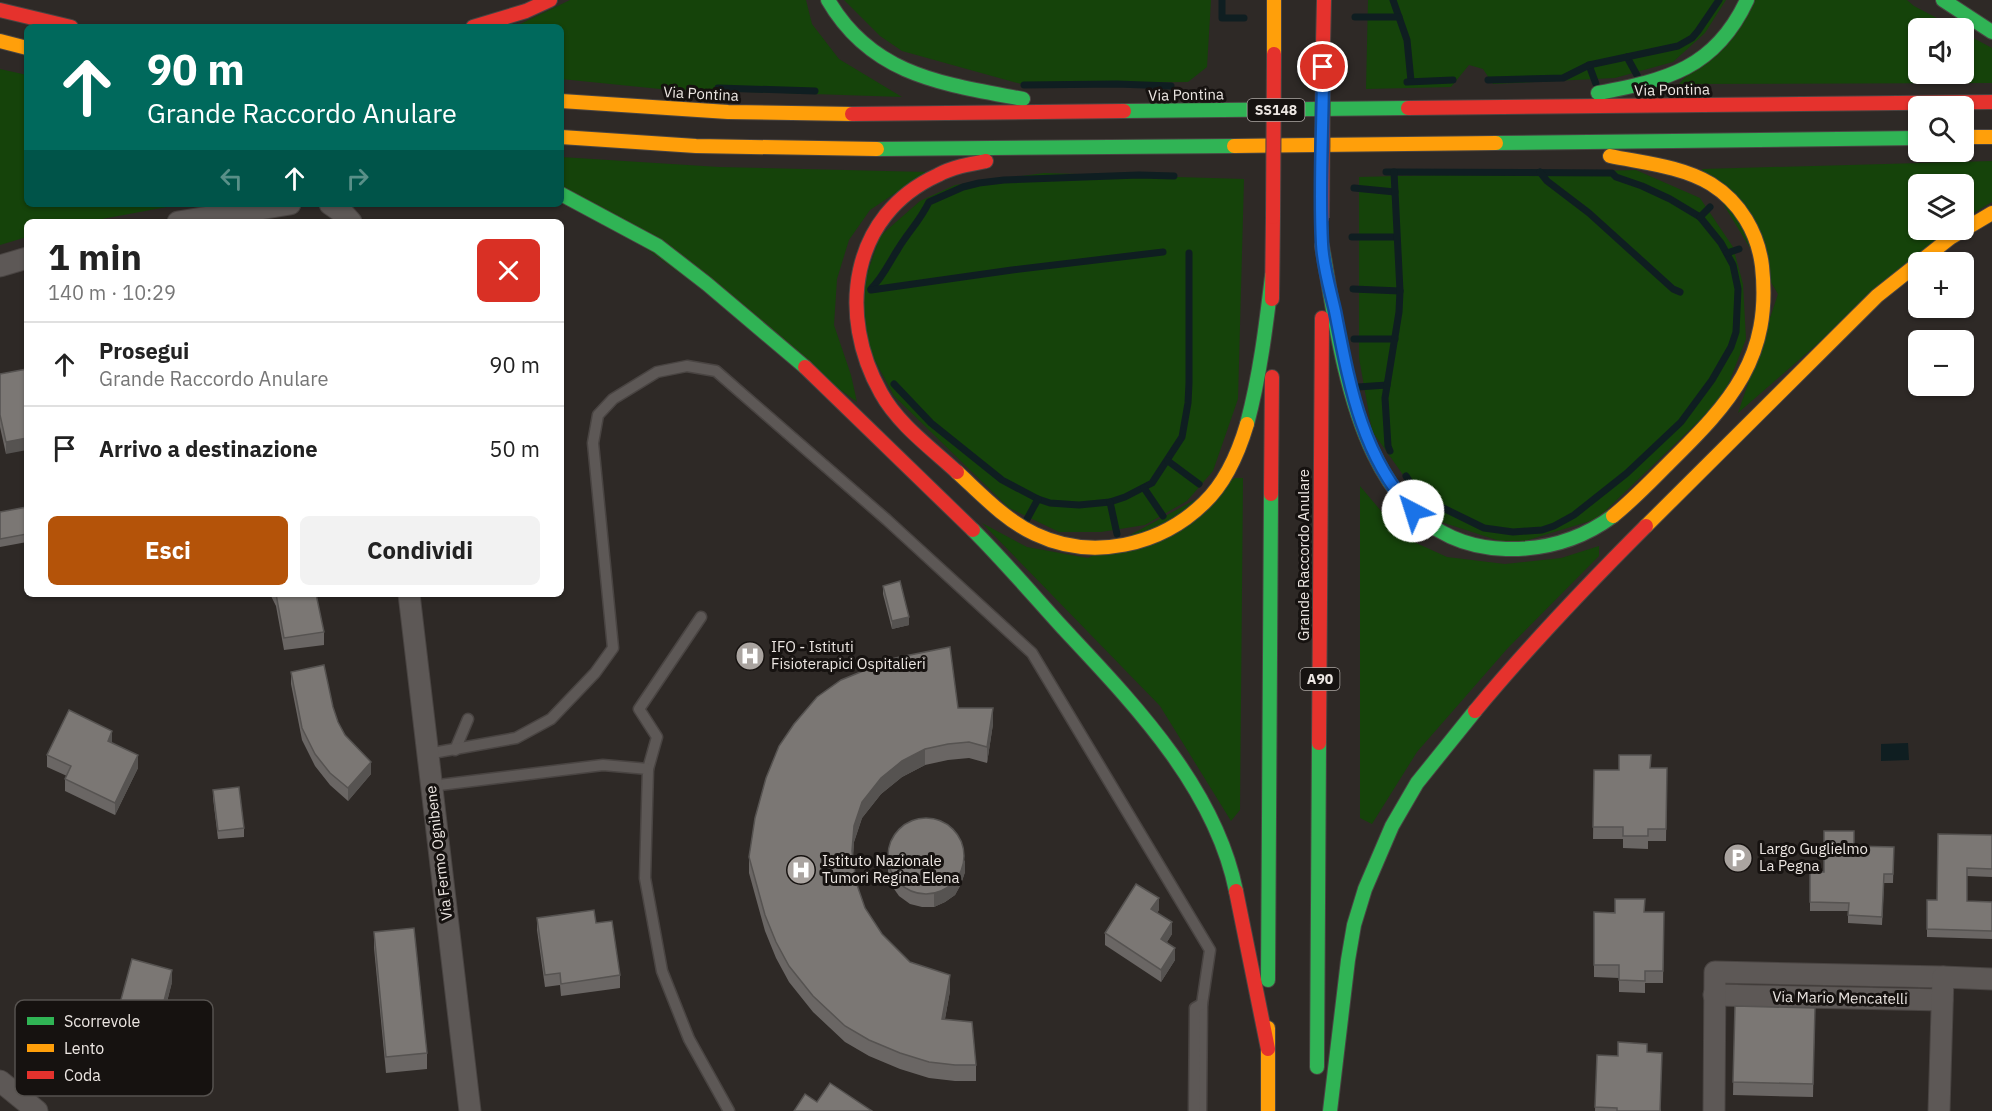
<!DOCTYPE html>
<html lang="it">
<meta charset="utf-8">
<style>
body{margin:0;font-family:"IBM Plex Sans",sans-serif;background:#f2f2f2;color:#222;height:100vh;display:flex;flex-direction:column;font-size:22px;white-space:nowrap}
*{box-sizing:border-box;margin:0}
p{font-size:20px;color:#767676}
.icon{flex:none;width:33px;height:33px;fill:none;stroke:currentColor;stroke-width:2;stroke-linecap:round;stroke-linejoin:round}
.map{position:relative;flex:1;overflow:hidden}
.sheet{position:absolute;left:24px;top:219px;width:540px;height:378px;display:flex;flex-direction:column;background:#fff;border-radius:9px;box-shadow:0 2px 4px #0004}
.sheet>*{flex:none}
.hud{position:absolute;left:24px;top:24px;width:540px;height:183px;border-radius:9px;box-shadow:0 2px 4px #0004;background:#00695c;color:#fff;overflow:hidden}
.controls{position:absolute;left:1908px;top:18px;display:grid;gap:12px}
.controls a{display:grid;place-items:center;width:66px;height:66px;border-radius:9px;background:#fff;box-shadow:0 2px 4px #0004;font-size:30px}
.pin{position:absolute;display:grid;place-items:center;width:51px;height:51px;color:#fff;margin:-26px;border:3px solid #fff;border-radius:50%;box-shadow:0 2px 6px #0007}
.me{position:absolute;width:66px;margin:-33px;rotate:320deg;stroke-linejoin:round;filter:drop-shadow(0 0 4px #0008)}
.turn{display:flex;align-items:center;gap:21px;height:126px;padding:0 24px;font-size:27px}
.turn .icon{width:78px;height:78px;stroke-width:2.5}
.turn b{display:block;font-size:42px;line-height:51px}
.lanes{display:flex;align-items:center;height:57px;padding:0 24px;background:#0003;justify-content:center;gap:30px;direction:ltr}
.lanes .off{opacity:.35}
.round{display:grid;place-items:center;flex:none;width:63px;height:63px;border-radius:9px;background:#f2f2f2}
.overview{display:flex;align-items:center;justify-content:space-between;height:102px;padding:0 24px}
h1{font-size:36px;font-weight:700;line-height:45px}
.button{display:flex;gap:12px;margin-top:auto;padding:12px 24px}
.button a{flex:1;height:69px;border-radius:9px;background:#b45309;color:#fff;font-size:24px;font-weight:700;line-height:69px;text-align:center}
.button a+a{background:#f2f2f2;color:#222}
ul{padding:0;list-style:none}
li{display:flex;align-items:center;gap:18px;height:84px;padding:0 24px;border-top:2px solid #e0e0e0}
li div{flex:1}
li b{display:block;font-size:22px}
li em{font-style:normal}
.map>svg:first-child{display:block}
</style>
<div class="map">
<svg width="1992" height="1111" viewBox="0 0 1992 1111">
<rect width="100%" height="100%" fill="#2e2926"/>
<g fill="#15430a">
<path d="M570,0H806L812,24L839,59L902,97L660,89L561,79V27H514Z"/>
<path d="M844,0H1211L1207,67L1188,82L1021,84L902,51L880,36Z"/>
<path d="M1368,0H1726L1705,33L1673,62L1615,78L1493,84L1483,69L1469,65L1451,87L1366,89Z"/>
<path d="M1753,0H1907L1914,6L1956,28H1918V74H1964V33L1992,48V83L1679,84Z"/>
<path d="M0,69L27,75V204H183L86,222H27V237L0,245Z"/>
<path d="M561,157L719,167L927,172L870,210L849,240L837,279L834,325L851,375L857,402L561,187Z"/>
<path d="M1992,161V202L1964,219V184H1918V230H1949L1738,413L1778,294L1702,169Z"/>
<path d="M1636,170L1700,198L1733,247L1743,284L1746,339L1723,398L1597,519L1512,545L1435,520L1372,431L1359,358V177Z"/>
<path d="M1044,173L1244,179L1238,399L1213,471L1187,501L1145,525L1101,532H1059L1009,508L894,396L866,344L861,292L880,236L920,201L955,185Z"/>
<path d="M1235,478H1243L1240,810L1231,821L1160,706L982,523L1027,547L1088,558Z"/>
<path d="M1360,486L1403,537L1447,557L1505,564L1561,558L1599,546V556L1507,649L1417,752L1372,824L1360,818Z"/>
</g>
<path fill="#0f1e21" d="M1908,743L1909,760L1881,761V744Z"/>
<g fill="none" stroke-linecap="round" stroke-linejoin="round">
<g stroke="#0f1e21" stroke-width="7">
<path d="M1222,0V18H1244"/>
<path d="M1393,0L1407,40L1411,81"/>
<path d="M1355,17H1399"/>
<path d="M1627,57L1638,77"/>
<path d="M1589,65L1596,84"/>
<path d="M1488,80L1563,78L1589,65L1678,46L1692,38L1698,31L1719,0"/>
<path d="M1407,82L1453,80"/>
<path d="M1024,85L1117,84L1171,86"/>
<path d="M718,88L815,91"/>
<path d="M1386,172L1612,173L1616,177L1642,186L1670,199L1700,217L1721,243L1733,265L1738,289L1736,332L1731,347L1712,380L1681,422L1627,473L1574,515L1554,526L1542,530L1513,532L1484,528L1435,504L1413,487L1406,476"/>
<path d="M1540,172L1547,181L1589,213L1673,289L1680,292"/>
<path d="M1354,188L1395,192"/>
<path d="M1700,217L1710,207"/>
<path d="M1352,237H1396"/>
<path d="M1727,253L1739,249"/>
<path d="M871,289C883,277 889,263 898,249C908,232 920,221 929,202L963,187L979,183L1004,180L1139,175L1174,176"/>
<path d="M1353,289L1400,291"/>
<path d="M871,290L1012,270L1163,252"/>
<path d="M1354,339H1395"/>
<path d="M894,384L931,423L1002,480L1038,499L1050,503L1079,505L1110,502L1125,497L1152,483L1182,437L1188,403L1189,383V253"/>
<path d="M1358,387L1387,385"/>
<path d="M1390,451L1388,446L1385,398L1399,312L1400,291L1394,172"/>
<path d="M1168,461L1199,484"/>
<path d="M1144,488L1163,516"/>
<path d="M1110,502L1117,534"/>
<path d="M1026,521L1038,499"/>
</g>
<g stroke="#494442" stroke-width="13">
<g id="lane">
<path d="M455,750L468,719"/>
<path d="M427,754L516,738L551,719L595,673L613,648L593,443L598,415L613,399L657,372L687,366L716,371L887,520L1032,653L1210,950L1202,1004L1201,1111"/>
<path d="M648,769L657,737L639,709L701,617"/>
<path d="M431,786L603,765L648,769L645,878L662,971L689,1039L729,1111"/>
<path d="M1194,1111L1195,1008L1202,1004"/>
</g>
</g>
<g stroke="#494442" stroke-width="23">
<g id="street">
<path d="M330,204L343,213L351,222"/>
<path d="M178,222L290,204"/>
<path d="M0,266L27,258"/>
<path d="M409,594L470,1111"/>
<path d="M1714,995L1942,1000"/>
<path d="M0,1081L37,1111"/>
<path d="M1714,1111L1715,972L1943,977"/>
<path d="M1939,1111L1943,977L1992,979"/>
</g>
</g>
<g stroke="#494442" stroke-width="16">
<g id="fast">
<path d="M828,0C872,76 944,84 1023,99"/>
<path d="M1943,0L1992,32"/>
<path d="M1598,93C1666,80 1715,69 1747,0"/>
<path d="M1124,111L1408,108"/>
<path d="M1496,143L1918,138"/>
<path d="M877,149L1234,146"/>
<path d="M561,194L658,246L707,284L805,367"/>
<path d="M1322,246C1342,356 1359,545 1506,549C1545,550 1582,539 1613,516"/>
<path d="M1247,424C1260,375 1266,326 1272,276"/>
<path d="M973,530C1004,561 1033,595 1063,628C1133,703 1215,787 1236,891"/>
<path d="M1268,980L1271,494"/>
<path d="M1317,1067L1319,743"/>
<path d="M1330,1111L1348,960L1354,925L1365,889L1392,826L1417,783L1475,711"/>
</g>
</g>
<g stroke="#494442" stroke-width="16">
<g id="slow">
<path d="M1274,0V54"/>
<path d="M0,41L27,48"/>
<path d="M561,101L728,112L852,114"/>
<path d="M561,137L696,146L877,149"/>
<path d="M1964,137H1992"/>
<path d="M1234,146L1496,143"/>
<path d="M1610,156C1643,163 1681,166 1711,184C1740,202 1758,233 1762,266C1772,358 1731,402 1669,463C1651,481 1633,500 1613,516"/>
<path d="M957,472C981,494 1005,520 1035,534C1092,561 1160,546 1204,503C1225,483 1239,451 1247,424"/>
<path d="M1646,526L1877,296L1950,238L1992,213"/>
<path d="M1268,1028V1111"/>
</g>
</g>
<g stroke="#494442" stroke-width="16">
<g id="jam">
<path d="M0,10L71,27"/>
<path d="M473,27L526,11L550,0"/>
<path d="M1323,45L1324,0"/>
<path d="M1408,108L1992,102"/>
<path d="M852,114L1124,111"/>
<path d="M1272,299L1273,217"/>
<path d="M805,367L973,530"/>
<path d="M957,472C931,448 898,424 881,393C837,315 850,215 938,175C953,167 970,164 986,161"/>
<path d="M1271,494L1272,377"/>
<path d="M1475,711C1529,646 1586,586 1646,526"/>
<path d="M1319,743L1322,318"/>
<path d="M1236,891L1268,1049"/>
</g>
</g>
<use href="#lane" stroke="#5d5856" stroke-width="10"/>
<use href="#street" stroke="#5d5856" stroke-width="21"/>
<use href="#fast" stroke="#30b455" stroke-width="14"/>
<use href="#slow" stroke="#ff9f0a" stroke-width="14"/>
<use href="#jam" stroke="#e5322d" stroke-width="14"/>
<g stroke="#494442" stroke-width="16" stroke-linecap="butt">
<g id="jam-bridge">
<path d="M1273,217L1274,54"/>
<path d="M1322,218L1323,45"/>
</g>
</g>
<use href="#jam-bridge" stroke="#e5322d" stroke-width="14"/>
</g>
<g fill="#6a6664">
<path d="M27,369L6,454L0,427V374Z"/>
<path d="M27,507V542L0,547V512Z"/>
<path d="M883,586L909,625L892,629L883,594Z"/>
<path d="M270,594H316L324,632V645L284,650L276,606Z"/>
<path d="M291,672L333,707L338,722L345,735L371,774L348,801L330,785L315,766L302,740L291,684Z"/>
<path d="M958,708L993,724L987,763L969,758L948,760L925,765L902,777L881,794L862,818L854,842L853,858L856,882L865,908L882,934L910,962L950,991L945,1019L976,1065V1081H955L929,1078L900,1069L869,1056L845,1042L813,1012L789,982L776,958L765,931L749,873V857Z"/>
<path d="M112,743L138,768L115,815L65,791V779L67,776L47,767V755Z"/>
<path d="M1651,768H1667L1666,841H1648V849L1623,848V839H1593L1594,770H1619Z"/>
<path d="M213,790L244,828V837L218,839L213,798Z"/>
<path d="M1992,835V877L1967,876V901L1992,902V939L1927,937V900H1937Z"/>
<path d="M1854,846L1894,847L1893,883H1884L1882,925L1848,923V911H1810V872H1824Z"/>
<path d="M888,848L965,872L961,884L955,895L945,902L934,907H922L910,904L899,896L892,886L888,873Z"/>
<path d="M1159,910L1157,913L1172,934L1167,942L1175,960L1161,982L1105,945V933Z"/>
<path d="M1594,912H1664L1663,983H1645V993L1619,992V978L1594,977Z"/>
<path d="M537,918L596,923L620,975V988L561,996L560,985L545,987L537,930Z"/>
<path d="M374,932L427,1053V1069L386,1073L374,948Z"/>
<path d="M172,982L167,1002L182,1018L174,1049L155,1044L143,1089L103,1078V1066Z"/>
<path d="M1735,1006L1815,1008L1813,1097L1733,1095Z"/>
<path d="M1647,1052L1661,1111H1595L1597,1055L1618,1056Z"/>
</g>
<g fill="#565351">
<path d="M27,438V450L6,454V442Z"/>
<path d="M909,617V625L892,629V621Z"/>
<path d="M993,708V724L987,763V747Z"/>
<path d="M112,731V743L108,741Z"/>
<path d="M925,749V765L902,777L881,794L862,818L854,842L852,867V851L854,826L862,802L881,778L902,761Z"/>
<path d="M138,755V768L115,815V803Z"/>
<path d="M371,762V774L348,801V788Z"/>
<path d="M965,860V872L961,884L955,895L945,902L934,907V894Z"/>
<path d="M1159,898V910L1151,921V909Z"/>
<path d="M1172,922V934L1161,951V939Z"/>
<path d="M1175,948V960L1161,982V970Z"/>
<path d="M172,970V982L164,1013V1001Z"/>
<path d="M950,975V991L942,1035V1019Z"/>
<path d="M182,1006V1018L174,1049V1037Z"/>
<path d="M155,1032V1044L143,1089V1077Z"/>
</g>
<g fill="#7b7774" stroke="#565351" stroke-width="1.5">
<path d="M27,369V438L6,442L0,415V374Z"/>
<path d="M27,507V534L0,539V512Z"/>
<path d="M900,581L909,617L892,621L883,586Z"/>
<path d="M276,594H316L324,632L284,638Z"/>
<path d="M950,647L958,708H993L987,747L969,742L948,744L925,749L902,761L881,778L862,802L854,826L852,851L856,882L865,908L882,934L910,962L950,975L942,1019L972,1022L976,1065H955L929,1062L900,1053L869,1040L845,1026L813,996L789,966L776,942L765,915L749,857L755,818L766,778L779,746L794,724L817,697L841,680L895,658Z"/>
<path d="M324,665L333,707L338,722L345,735L371,762L348,788L330,773L315,754L302,728L291,672Z"/>
<path d="M69,710L112,731L108,741L138,755L115,803L65,779L71,766L47,755Z"/>
<path d="M1619,755H1651L1650,768H1667L1666,829H1648V836H1623V827H1593L1594,770H1619Z"/>
<path d="M239,787L244,828L218,831L213,790Z"/>
<circle cx="926" cy="856" r="38"/>
<path d="M1824,831H1854V846L1894,847L1893,874H1884L1882,917L1848,915L1849,903L1810,902V872H1824Z"/>
<path d="M1938,834L1992,835V869L1967,868V901L1992,902V931L1927,929V900H1937Z"/>
<path d="M1136,884L1159,898L1151,909L1172,922L1161,939L1175,948L1161,970L1105,933Z"/>
<path d="M1615,899H1645L1644,912H1664L1663,971H1645V981L1619,980V965H1594V912L1615,913Z"/>
<path d="M594,910L596,923L612,921L620,975L561,984L560,973L545,975L537,918Z"/>
<path d="M414,928L427,1053L386,1057L374,932Z"/>
<path d="M132,959L172,970L164,1001L182,1006L174,1037L155,1032L143,1077L103,1066Z"/>
<path d="M1735,1006L1815,1008L1813,1084L1733,1082Z"/>
<path d="M1618,1042L1647,1044V1052L1662,1053L1660,1111H1617V1108L1595,1107L1597,1055L1618,1056Z"/>
<path d="M830,1083L872,1111H794L805,1094L817,1102Z"/>
</g>
<g fill="none" stroke-linecap="round" stroke-linejoin="round">
<g stroke="#114b97" stroke-width="15">
<path id="route" d="M1323,67C1323,125 1319,186 1322,244C1323,266 1330,289 1335,311C1349,382 1361,456 1413,511"/>
</g>
<use href="#route" stroke="#1a73e8" stroke-width="10"/>
</g>
<defs>
<g id="hospital-disc" transform="scale(1.5)"><circle r="9.5" fill="#aaa4a0" stroke="#161210"/><path d="M-5-5h3v3.5h4V-5h3V5h-3V1.5h-4V5h-3Z" fill="#fff"/></g>
<g id="parking-disc" transform="scale(1.5)"><circle r="9.5" fill="#aaa4a0" stroke="#161210"/><path d="M-3.5-5.5H1a3.5 3.5 0 0 1 0 7H-1V5.5H-3.5ZM-1-3.4V-.6H.8a1.4 1.4 0 0 0 0-2.8Z" fill="#fff"/></g>
</defs>
<g fill-rule="evenodd">
<use href="#hospital-disc" x="750" y="656"/>
<use href="#parking-disc" x="1738" y="858"/>
<use href="#hospital-disc" x="801" y="870"/>
</g>
<g text-anchor="middle" stroke-width="6" stroke-linejoin="round" paint-order="stroke">
<g fill="#161210" stroke="#aca6a3" stroke-width="1.5">
<rect x="1247.5" y="99" width="57" height="22" rx="4.5"/>
<rect x="1300.5" y="668" width="39" height="22" rx="4.5"/>
</g>
<g font-size="14" font-weight="bold" fill="#ece6e2">
<text x="1276" y="115">SS148</text>
<text x="1320" y="684">A90</text>
</g>
<g font-size="15" fill="#ece6e2" stroke="#161210">
<text transform="translate(1672 90) rotate(-1)" y="5">Via Pontina</text>
<text transform="translate(701 94) rotate(3)" y="5">Via Pontina</text>
<text transform="translate(1186 95) rotate(-1)" y="5">Via Pontina</text>
<text transform="translate(1304 555) rotate(-90)" y="5">Grande Raccordo Anulare</text>
<text transform="translate(439 853) rotate(-97)" y="5">Via Fermo Ognibene</text>
<text transform="translate(1840 998) rotate(1)" y="5">Via Mario Mencatelli</text>
</g>
<g font-size="15" fill="#ece6e2" stroke="#161210" text-anchor="start">
<text x="771" y="652">IFO - Istituti<tspan x="771" dy="17">Fisioterapici Ospitalieri</tspan></text>
<text x="1759" y="854">Largo Guglielmo<tspan x="1759" dy="17">La Pegna</tspan></text>
<text x="822" y="866">Istituto Nazionale<tspan x="822" dy="17">Tumori Regina Elena</tspan></text>
</g>
</g>
<rect x="15" y="1000" width="198" height="96" rx="9" fill="#161210" stroke="#56524f" stroke-width="1.5"/>
<rect x="27" y="1017" width="27" height="8" fill="#30b455"/>
<rect x="27" y="1044" width="27" height="8" fill="#ff9f0a"/>
<rect x="27" y="1071" width="27" height="8" fill="#e5322d"/>
<g font-size="16" fill="#ece6e2">
<text x="64" y="1027">Scorrevole</text>
<text x="64" y="1054">Lento</text>
<text x="64" y="1081">Coda</text>
</g>
</svg>
<div class="controls">
<a><svg class="icon" aria-label="sound" viewBox="0 0 24 24"><path d="M4 9h4l5-4v14l-5-4H4zM17 9q2 3 0 6"/></svg></a>
<a><svg class="icon" aria-label="search" viewBox="0 0 24 24"><circle cx="10" cy="10" r="6"/><path d="M15 15l6 6"/></svg></a>
<a><svg class="icon" aria-label="layers" viewBox="0 0 24 24"><path d="M12 4l9 5-9 5-9-5zM3 14l9 5 9-5"/></svg></a>
<a>+</a>
<a>−</a>
</div>
<div class="pin" style="left:1323px;top:67px;background:#d93025"><svg class="icon" aria-label="arrive" viewBox="0 0 24 24"><path d="M6 21V4h12l-3 4 3 4H6"/></svg></div>
<svg class="me" style="left:1413px;top:511px" viewBox="-20 -20 40 40"><circle r="19" fill="#fff"/><path d="M0-13L10 11 0 6-10 11z" fill="#1a73e8"/></svg>
<div class="hud">
<div class="turn"><svg class="icon" aria-label="ahead" viewBox="0 0 24 24"><path d="M12 20V5M6 11l6-6 6 6"/></svg><div><b>90 m</b>Grande Raccordo Anulare</div></div>
<div class="lanes"><svg class="icon off" aria-label="left" viewBox="0 0 24 24"><path d="M17 20v-9H6M10 6l-5 5 5 5"/></svg><svg class="icon" aria-label="ahead" viewBox="0 0 24 24"><path d="M12 20V5M6 11l6-6 6 6"/></svg><svg class="icon off" aria-label="right" viewBox="0 0 24 24"><path d="M7 20v-9h11M14 6l5 5-5 5"/></svg></div>
</div>
<section class="sheet">
<div class="overview"><div><h1>1 min</h1><p>140 m · 10:29</p></div><a class="round" style="background:#d93025;color:#fff"><svg class="icon" aria-label="close" viewBox="0 0 24 24"><path d="M6 6l12 12M18 6L6 18"/></svg></a></div>
<ul>
<li><svg class="icon" aria-label="ahead" viewBox="0 0 24 24"><path d="M12 20V5M6 11l6-6 6 6"/></svg><div><b>Prosegui</b><p>Grande Raccordo Anulare</p></div><em>90 m</em></li>
<li><svg class="icon" aria-label="arrive" viewBox="0 0 24 24"><path d="M6 21V4h12l-3 4 3 4H6"/></svg><div><b>Arrivo a destinazione</b></div><em>50 m</em></li>
</ul>
<div class="button"><a>Esci</a><a>Condividi</a></div>
</section>
</div>
